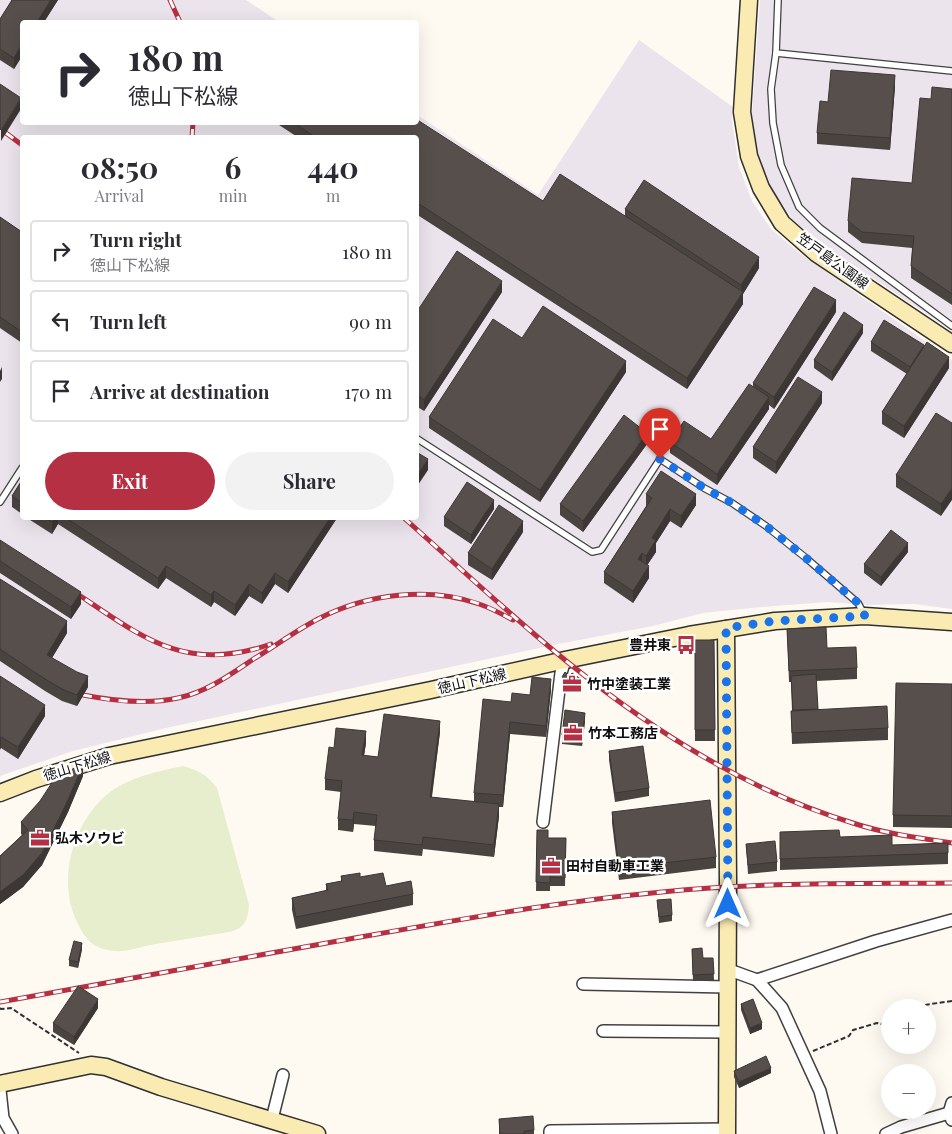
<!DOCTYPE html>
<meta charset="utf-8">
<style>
body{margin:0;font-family:"Playfair Display","Noto Sans JP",serif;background:#f2f2f3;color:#2b2b33;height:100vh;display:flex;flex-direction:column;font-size:19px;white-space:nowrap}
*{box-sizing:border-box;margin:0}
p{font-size:16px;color:#7c7c81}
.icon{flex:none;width:28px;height:28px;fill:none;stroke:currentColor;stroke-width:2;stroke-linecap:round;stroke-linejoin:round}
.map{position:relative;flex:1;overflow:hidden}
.side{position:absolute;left:20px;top:135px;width:399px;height:385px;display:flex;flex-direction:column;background:#fff;border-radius:5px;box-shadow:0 5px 20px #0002}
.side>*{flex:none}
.hud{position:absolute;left:20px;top:20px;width:399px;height:105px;border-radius:5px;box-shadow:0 5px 20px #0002;background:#fff;color:#2b2b33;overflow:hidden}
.controls{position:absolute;left:881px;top:999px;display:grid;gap:10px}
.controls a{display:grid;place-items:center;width:55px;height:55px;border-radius:50%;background:#fff;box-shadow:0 5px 20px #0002;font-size:25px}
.pin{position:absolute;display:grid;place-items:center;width:42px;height:42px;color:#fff;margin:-51px -21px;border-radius:50% 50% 50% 0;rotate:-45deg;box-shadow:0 0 5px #0007}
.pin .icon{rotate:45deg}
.me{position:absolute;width:55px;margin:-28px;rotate:0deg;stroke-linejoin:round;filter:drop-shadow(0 0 4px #0008)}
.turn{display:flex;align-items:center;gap:18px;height:105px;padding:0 25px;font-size:22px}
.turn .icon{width:65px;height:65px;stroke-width:2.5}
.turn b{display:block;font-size:35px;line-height:42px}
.eta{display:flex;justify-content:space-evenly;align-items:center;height:85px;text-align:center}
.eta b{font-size:30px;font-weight:700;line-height:35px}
.button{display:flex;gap:10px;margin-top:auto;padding:10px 25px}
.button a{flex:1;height:58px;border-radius:30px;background:#b53042;color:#fff;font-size:20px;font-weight:700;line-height:58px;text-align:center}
.button a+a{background:#f2f2f3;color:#2b2b33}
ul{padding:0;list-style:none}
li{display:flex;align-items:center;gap:15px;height:62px;margin:0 10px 8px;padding:0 15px;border:2px solid #e1e1e2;border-radius:5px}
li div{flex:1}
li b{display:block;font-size:19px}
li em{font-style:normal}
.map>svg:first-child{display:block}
</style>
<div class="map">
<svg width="952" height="1134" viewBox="0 0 952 1134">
<rect width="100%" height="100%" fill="#fefaf1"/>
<g fill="#ebe4ec" fill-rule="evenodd">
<path d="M0,0H246L279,22H22V122H416V114L538,195L639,40L733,107L732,121L739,167L752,201L771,229L801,254L952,360V609L914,604L869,605L828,602L761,607L703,613L653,626L553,645L166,728L73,751L0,776ZM22,138H416V518H22Z"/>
<path d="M760,0H952V331L829,249L793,220L770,187L757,154L752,114Z"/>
</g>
<path fill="#e6eece" d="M183,766C200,771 206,774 217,788L249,905C248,920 245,928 229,932C203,936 176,941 150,945C140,947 127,952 116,951C111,951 102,949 98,947C90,944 84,935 80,928C57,888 69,833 100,801C121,779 154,772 183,766Z"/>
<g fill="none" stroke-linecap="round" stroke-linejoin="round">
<g stroke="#414141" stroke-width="8">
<g id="lane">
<path d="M778,0L776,53L952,71"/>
<path d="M776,53L771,89L773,123L781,165L799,207L820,228L952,326"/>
<path d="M416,438L592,552L601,550L660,459L704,488L732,503L766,526L806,558L858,603L864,614"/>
<path d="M0,502L22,468"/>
</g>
</g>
<g stroke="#414141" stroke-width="14">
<g id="street">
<path d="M543,822L561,673L565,660"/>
<path d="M727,971L735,972L757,980L782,1008L820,1091L831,1134"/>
<path d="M757,980L876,941L952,920"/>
<path d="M583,984L727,987"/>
<path d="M603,1031L727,1032"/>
<path d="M0,1090L3,1118L12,1134"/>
<path d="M952,1103L949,1113L952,1120"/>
<path d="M272,1119L283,1075"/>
<path d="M550,1134V1131L727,1129"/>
<path d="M886,1134L901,1127L949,1113"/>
</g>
</g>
<g stroke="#303030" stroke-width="19">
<g id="secondary">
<path d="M749,0L742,112L749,156L761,188L782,223L816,253L952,344"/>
<path d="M726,629L728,882L727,1134"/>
<path d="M0,793L36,779L109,756L431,690L565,660L689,635L775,621L865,616L952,622"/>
<path d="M0,1084L91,1065L106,1067L161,1087L317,1134"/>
</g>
</g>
<g stroke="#303030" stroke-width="2" stroke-dasharray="5 2.5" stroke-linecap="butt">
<path d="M0,1008L1,1009L11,1008L79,1053"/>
<path d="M918,1008L924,1005L952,1001"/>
<path d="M813,1051L849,1036L853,1030L877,1023L881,1024L890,1020"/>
</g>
<use href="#lane" stroke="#fff" stroke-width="5.5"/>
<use href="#street" stroke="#fff" stroke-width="11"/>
<use href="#secondary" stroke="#f9ebb1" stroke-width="16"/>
<g stroke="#b53042" stroke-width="5">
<g id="rail">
<path d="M170,0L180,22"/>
<path d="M6,133L22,145"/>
<path d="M192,138L193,122"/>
<path d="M404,518C457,565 510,615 565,660C651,730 749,792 856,824C887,834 920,838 952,843"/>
<path d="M70,589C140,635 183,675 271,644"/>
<path d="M83,695C114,701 147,705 178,698C207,692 231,674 255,658C277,645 298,629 320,618C367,594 429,586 479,604C491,608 502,614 513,620"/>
<path d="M0,1002C113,982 225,961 338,941C445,922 553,902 662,892C758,882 856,884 952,883"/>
</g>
</g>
<use href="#rail" stroke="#fff" stroke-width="3" stroke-dasharray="9" stroke-linecap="butt"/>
</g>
<g fill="#4a4441">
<path d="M12,0H58L44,22H22V56L14,69L0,60V19Z"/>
<path d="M895,86L890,150L817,144V133L828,102Z"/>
<path d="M952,89V305L911,278V266L912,248L862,243L848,232V221L912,183Z"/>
<path d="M279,122H416L543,201L625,216V209L759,268L743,294V304L687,389L416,214V138H299L279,125Z"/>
<path d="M0,217L22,232V343L0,328Z"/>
<path d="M502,292L424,411L416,406V313Z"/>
<path d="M836,312L774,409L769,405V409L717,485L670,453V442L711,439L753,386V383Z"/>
<path d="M863,333L832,381L814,368V360Z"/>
<path d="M522,338L626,372L540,502L429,428V417Z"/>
<path d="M871,342L924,347L949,368L904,438L882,424V412L907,374L871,351Z"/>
<path d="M822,403L776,474L753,458V447Z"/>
<path d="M952,423L941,516L896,487V475Z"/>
<path d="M647,444L583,532L560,515V504Z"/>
<path d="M22,480V514L12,507V496Z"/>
<path d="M646,494L696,505L681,528L670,521L656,543V552L647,565L649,578L633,603L604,583V572L646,506Z"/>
<path d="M494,509L471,544L444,526V517Z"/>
<path d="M27,518H337L288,593L275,584L262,604L249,596L235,616L214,602L211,607L166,578L158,589L58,524L52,534Z"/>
<path d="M523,532L492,580L468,565V553Z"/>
<path d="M0,540L81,604L71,619L0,573Z"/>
<path d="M908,552L881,586L864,573V564Z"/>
<path d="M0,579L67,633L52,658L88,687L77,706L62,701L45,691L0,661Z"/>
<path d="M787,629L827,648L857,668V679L816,681L818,709L888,728V740L792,744L791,711H792L791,682H789Z"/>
<path d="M695,640H714L715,741H695Z"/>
<path d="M0,676L45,716L18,759L1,748Z"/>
<path d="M562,677L582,685L577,693L562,683Z"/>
<path d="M952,684V828L893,827V815Z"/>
<path d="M551,690L546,737L510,734L503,807H499V816L494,857L423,849L422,856L374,851V840L376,826L354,824L353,832L338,830V819L341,792L325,790V779L334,748L366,743L364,756L378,757L440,732L432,797L474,802V793L511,702L530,695Z"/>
<path d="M585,721L582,746L562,744V735Z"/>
<path d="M609,751L649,788V796L615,802L609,760Z"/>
<path d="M83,776L68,812L42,865L23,887L0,904V856L22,835L21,834V822Z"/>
<path d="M612,812L716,857V868L619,880L612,823Z"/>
<path d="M537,830L548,838H566L565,886H550V891H536Z"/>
<path d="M780,832L892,845L948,843V864L780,870Z"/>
<path d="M746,844L777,862V871L748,874Z"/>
<path d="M341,876L360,877L386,886L413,894V905L296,929L292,910V898L326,891V884L341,881Z"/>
<path d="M657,900L672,915V921L659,923Z"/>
<path d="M82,949L78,968L69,966V960Z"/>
<path d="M692,949L703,958H713L714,980L693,981Z"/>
<path d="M741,1004L762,1029L750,1034L741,1010Z"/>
<path d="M98,1008L74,1045L53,1032V1023Z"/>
<path d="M734,1071L771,1073L739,1088L734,1077Z"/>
<path d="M499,1119L534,1130V1134H499Z"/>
</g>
<g fill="#3c3735">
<path d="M51,0H58L44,22H37Z"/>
<path d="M22,44V56L14,69V58Z"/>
<path d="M895,75V86L890,150V138Z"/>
<path d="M21,98V109L1,141V130Z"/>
<path d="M759,257V268L743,294V304L687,389V378L741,295V285Z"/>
<path d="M502,281V292L424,411V400Z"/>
<path d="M836,300V312L774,409V397Z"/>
<path d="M863,325V333L832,381V372Z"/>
<path d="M924,345V354L910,376V367Z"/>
<path d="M949,357V368L904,438V426Z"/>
<path d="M626,361V372L540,502V490Z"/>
<path d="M2,367V379L0,382V371Z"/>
<path d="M822,392V403L776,474V462Z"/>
<path d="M769,397V409L717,485V474Z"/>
<path d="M647,433V444L583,532V521Z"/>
<path d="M428,459V470L416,488V477Z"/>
<path d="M952,488V500L941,516V504Z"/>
<path d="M696,494V505L681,528V516Z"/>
<path d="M494,500V509L471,544V535Z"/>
<path d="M670,509V521L656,543V552L646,567V556L652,538Z"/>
<path d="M55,518H58V524L52,534V522Z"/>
<path d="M330,518H337L288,593V582Z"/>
<path d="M523,521V532L492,580V569Z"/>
<path d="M908,543V552L881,586V577Z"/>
<path d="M642,553V565L638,559Z"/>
<path d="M166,566V578L158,589V578Z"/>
<path d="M649,566V578L633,603V591Z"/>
<path d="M275,573V584L262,604V593Z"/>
<path d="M249,584V596L235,616V605Z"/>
<path d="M214,591V602L211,607V595Z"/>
<path d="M81,592V604L71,619V607Z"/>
<path d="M67,621V633L47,666V655Z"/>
<path d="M88,676V687L77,706V695Z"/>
<path d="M551,679V690L546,737V726Z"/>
<path d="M582,680V685L577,693V687Z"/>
<path d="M45,705V716L18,759V747Z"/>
<path d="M585,713V721L582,746V738Z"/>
<path d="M440,721V732L430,808V797Z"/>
<path d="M510,722V734L503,807V795Z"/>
<path d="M366,731V743L362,767V755Z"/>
<path d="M1,737V748L0,750V738Z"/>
<path d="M83,765V776L68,812L42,865L23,887L0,904V892Z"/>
<path d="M499,804V816L494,857V845Z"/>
<path d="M354,812V824L353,832V820Z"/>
<path d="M82,943V949L78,968V962Z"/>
<path d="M98,999V1008L74,1045V1037Z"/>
<path d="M762,1023V1029L750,1034V1028Z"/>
<path d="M771,1068V1073L739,1088V1082Z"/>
</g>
<g fill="#564f4c" stroke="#3c3735">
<path d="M12,0H51L37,22H22V44L14,58L0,49V19Z"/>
<path d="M831,70L895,75L890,138L817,133L820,101L828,102Z"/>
<path d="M0,84L21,98L1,130L0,129Z"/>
<path d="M932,87L952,89V294L911,266L914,236L862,232L848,221L852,178L912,183L920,98L931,99Z"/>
<path d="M416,119L543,201L560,174L743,292L687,378L416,202V138H316L293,122H416Z"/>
<path d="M644,180L759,257L741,285L625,209Z"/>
<path d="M0,217L22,232V332L0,317Z"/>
<path d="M457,251L502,281L424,400L416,394V313Z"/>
<path d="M814,287L836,300L774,397L753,383Z"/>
<path d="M543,306L626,361L540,490L429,417L493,319L522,338Z"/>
<path d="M844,312L863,325L832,372L814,360Z"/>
<path d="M884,320L924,345L910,367L871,342Z"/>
<path d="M927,342L949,357L904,426L882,412Z"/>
<path d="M798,377L822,392L776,462L753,447Z"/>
<path d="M749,384L769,397L717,474L670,442L684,421L711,439Z"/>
<path d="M936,413L952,423V488L941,504L896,475Z"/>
<path d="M624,415L647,433L583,521L560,504Z"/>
<path d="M416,450L418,453L428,459L416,477Z"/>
<path d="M661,471L696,494L681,516L670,509L652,538L656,540L646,556L642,553L638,559L649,566L633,591L604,572L652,498L646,494Z"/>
<path d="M22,480V503L12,496Z"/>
<path d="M467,482L494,500L471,535L444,517Z"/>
<path d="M499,505L523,521L492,569L468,553Z"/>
<path d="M45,518H55L52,522Z"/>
<path d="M66,518H330L288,582L275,573L262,593L249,584L235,605L214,591L211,595L166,566L158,578Z"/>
<path d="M891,530L908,543L881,577L864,564Z"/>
<path d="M0,540L81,592L71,607L0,561Z"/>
<path d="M0,579L67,621L47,655L77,672L88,676L77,695L62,689L45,679L0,649Z"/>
<path d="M826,627L827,648L856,647L857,668L789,671L787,629Z"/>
<path d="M695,640H714L715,730H695Z"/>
<path d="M565,672L570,676L572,673L582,680L577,687L562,677Z"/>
<path d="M816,674L818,709L793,710L791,676Z"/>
<path d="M0,676L45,705L18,747L1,737L0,738Z"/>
<path d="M532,677L551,679L546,726L510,722L503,795L474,793L483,699L511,702L512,693L530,695Z"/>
<path d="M896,683L952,684V816L893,815Z"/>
<path d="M887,706L888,728L792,733L791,711Z"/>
<path d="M565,710L585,713L582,738L562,735Z"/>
<path d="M384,714L440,721L430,797L499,804L494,845L423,837L422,845L374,840L377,815L354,812L353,820L338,819L342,781L325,779L329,747L334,748L336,728L366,731L362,755L378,757Z"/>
<path d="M643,746L649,788L615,793L609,751Z"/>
<path d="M83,765L68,800L42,853L23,875L0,892V856L28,830L21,822L40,801L57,775Z"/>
<path d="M710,800L716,857L619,868L612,812Z"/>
<path d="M537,830H548V838H566L565,878L550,877V883L536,882Z"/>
<path d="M839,830L840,837L892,835V845L948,843V853L780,859V832Z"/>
<path d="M775,841L777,862L748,865L746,844Z"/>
<path d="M360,873V877L383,873L386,886L411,881L413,894L296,917L292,898L328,890L326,884L342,881L341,876Z"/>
<path d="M671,899L672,915L659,917L657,900Z"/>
<path d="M74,941L82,943L78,962L69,960Z"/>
<path d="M702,948L703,958H713L714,974L693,975L692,949Z"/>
<path d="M78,986L98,999L74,1037L53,1023Z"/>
<path d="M753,999L762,1023L750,1028L741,1004Z"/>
<path d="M766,1056L771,1068L739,1082L734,1071Z"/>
<path d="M533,1116L534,1130L524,1131V1134H500L499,1119Z"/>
</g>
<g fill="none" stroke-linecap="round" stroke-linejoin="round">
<path stroke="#1a73e8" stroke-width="9" stroke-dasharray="0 16.2" d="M660,459L704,488L732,503L766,526L806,558L858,603L865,616L775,621L726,628L728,904"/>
</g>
<defs>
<g id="bus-bare" transform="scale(1.5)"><path d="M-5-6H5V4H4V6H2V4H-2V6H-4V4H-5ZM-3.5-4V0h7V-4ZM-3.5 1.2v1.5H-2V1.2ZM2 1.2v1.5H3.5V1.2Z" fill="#b53042" stroke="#fff" stroke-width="2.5" paint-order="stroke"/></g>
<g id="office-bare" transform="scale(1.5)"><path d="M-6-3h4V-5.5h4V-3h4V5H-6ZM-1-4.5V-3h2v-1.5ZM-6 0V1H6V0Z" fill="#b53042" stroke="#fff" stroke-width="2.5" paint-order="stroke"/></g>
</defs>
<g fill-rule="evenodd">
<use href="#bus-bare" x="686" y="645"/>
<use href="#office-bare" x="572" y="684"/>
<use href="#office-bare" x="573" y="733"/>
<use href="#office-bare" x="40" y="838"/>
<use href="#office-bare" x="551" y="866"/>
</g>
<g text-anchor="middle" stroke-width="5" stroke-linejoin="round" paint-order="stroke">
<g font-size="14" fill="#0e0e0e" stroke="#fff">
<text transform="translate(833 261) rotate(36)" y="5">笠戸島公園線</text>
<text transform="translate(472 681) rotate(-13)" y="5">徳山下松線</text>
<text transform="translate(77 766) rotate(-17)" y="5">徳山下松線</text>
</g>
<g font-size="14" font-weight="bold" fill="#0e0e0e" stroke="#fff" text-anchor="start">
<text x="671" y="650" text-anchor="end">豊井東</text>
<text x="587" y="689">竹中塗装工業</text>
<text x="588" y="738">竹本工務店</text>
<text x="55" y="843">弘木ソウビ</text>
<text x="566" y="871">田村自動車工業</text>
</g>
</g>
</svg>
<div class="controls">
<a>+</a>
<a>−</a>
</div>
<div class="pin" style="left:660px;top:459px;background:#d93025"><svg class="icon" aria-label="arrive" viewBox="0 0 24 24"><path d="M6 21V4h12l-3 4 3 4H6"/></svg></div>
<svg class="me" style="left:728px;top:904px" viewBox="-20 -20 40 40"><path d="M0-17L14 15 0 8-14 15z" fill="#1a73e8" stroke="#fff" stroke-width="4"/></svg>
<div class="hud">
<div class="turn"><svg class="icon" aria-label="right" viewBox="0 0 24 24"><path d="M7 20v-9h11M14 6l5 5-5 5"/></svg><div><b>180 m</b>徳山下松線</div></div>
</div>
<section class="side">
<div class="eta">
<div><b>08:50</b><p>Arrival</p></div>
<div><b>6</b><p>min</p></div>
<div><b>440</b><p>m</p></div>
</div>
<ul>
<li><svg class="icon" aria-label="right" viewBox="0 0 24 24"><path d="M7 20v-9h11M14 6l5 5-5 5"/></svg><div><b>Turn right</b><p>徳山下松線</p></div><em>180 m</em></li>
<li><svg class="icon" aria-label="left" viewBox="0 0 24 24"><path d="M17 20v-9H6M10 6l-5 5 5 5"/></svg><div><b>Turn left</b></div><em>90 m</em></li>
<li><svg class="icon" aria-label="arrive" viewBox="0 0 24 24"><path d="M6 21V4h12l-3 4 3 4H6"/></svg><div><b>Arrive at destination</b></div><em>170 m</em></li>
</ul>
<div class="button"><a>Exit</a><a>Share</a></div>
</section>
</div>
